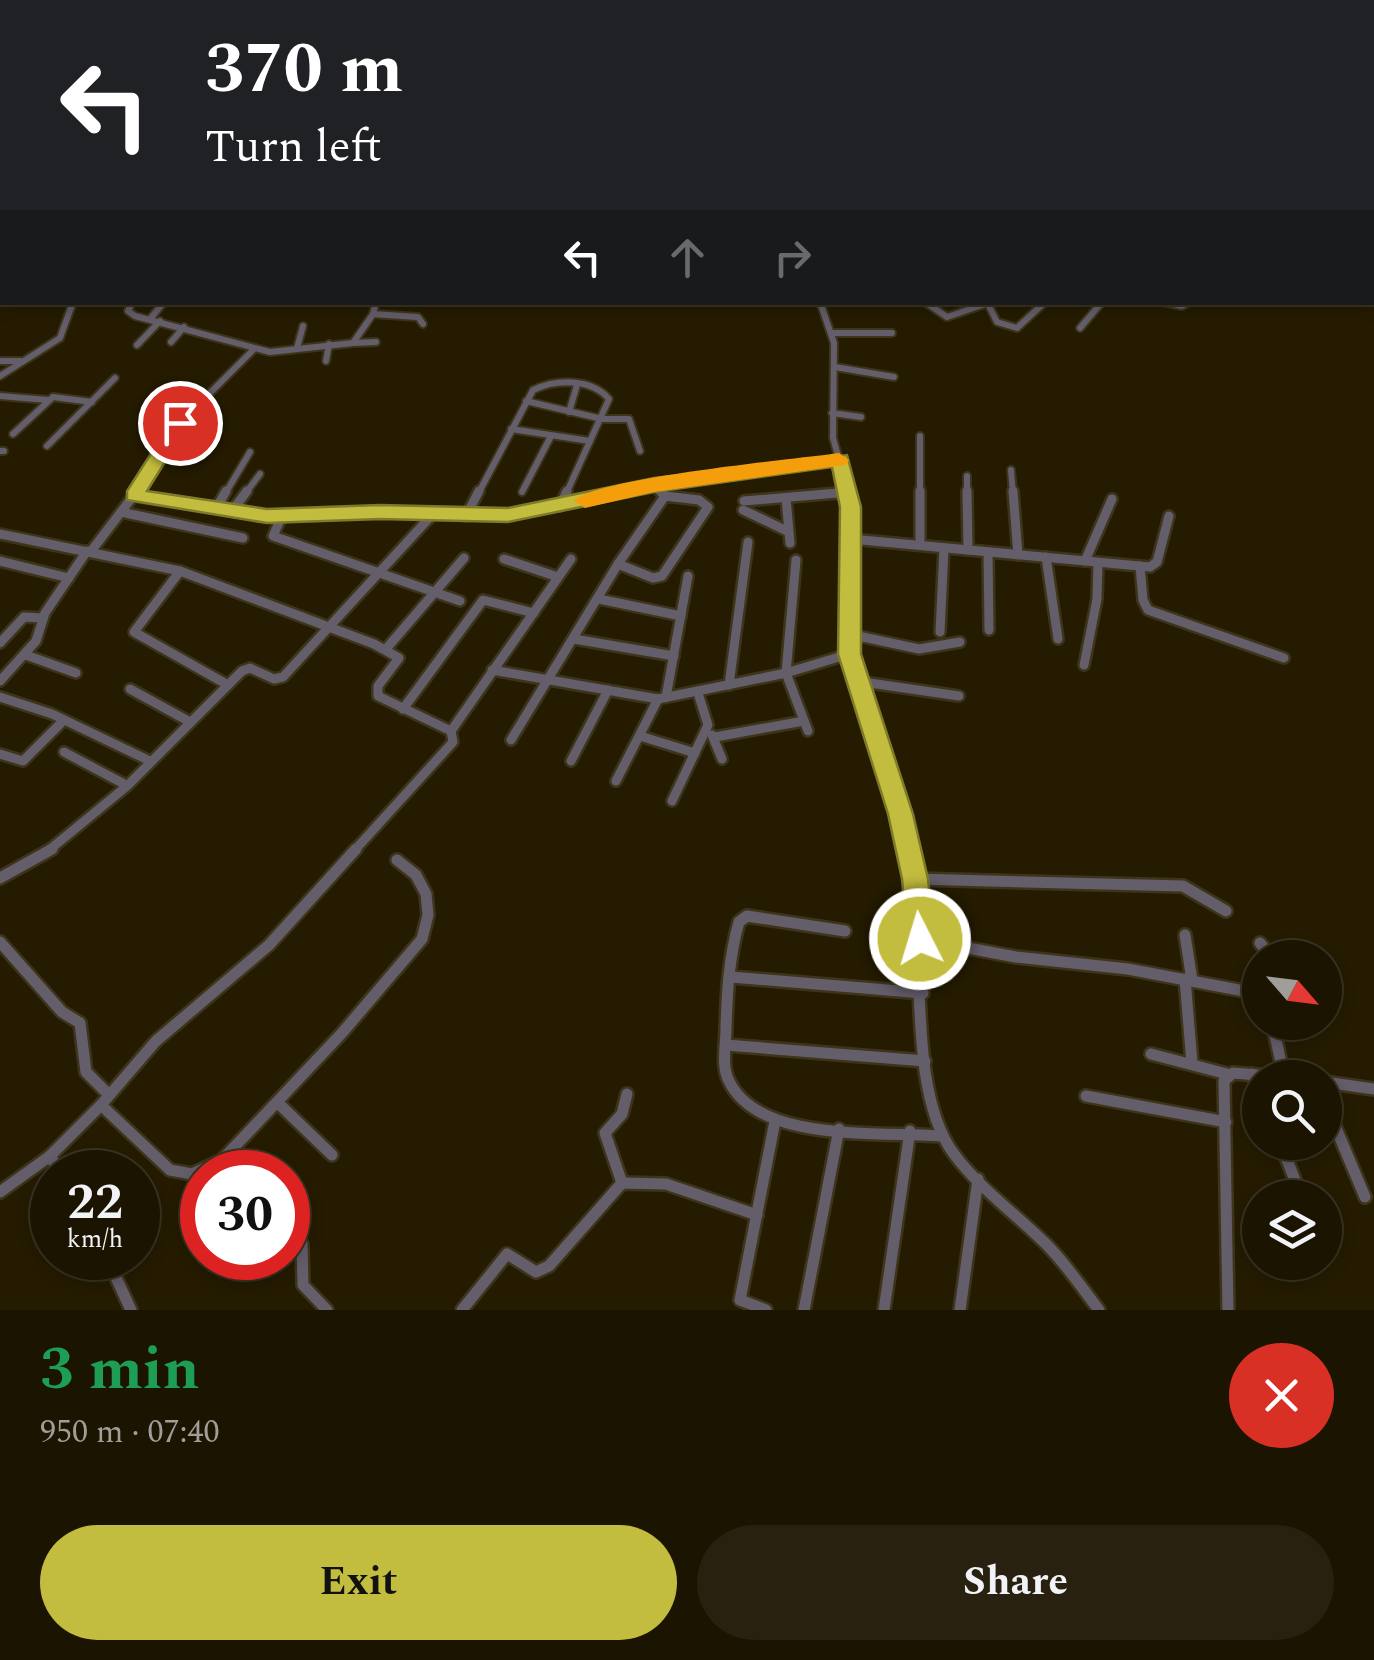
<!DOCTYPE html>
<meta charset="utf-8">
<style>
body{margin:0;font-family:Spectral,serif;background:#28210f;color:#f1f3f6;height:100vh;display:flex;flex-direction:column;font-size:38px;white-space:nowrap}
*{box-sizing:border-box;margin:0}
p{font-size:32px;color:#a09e99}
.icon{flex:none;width:55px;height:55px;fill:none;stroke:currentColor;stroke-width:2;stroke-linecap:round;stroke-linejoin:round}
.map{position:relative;height:1310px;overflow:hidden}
.details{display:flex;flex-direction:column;background:#1b1400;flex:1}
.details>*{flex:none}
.guide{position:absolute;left:0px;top:0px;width:1375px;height:305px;box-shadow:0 5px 15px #0003,0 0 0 2px #393322;background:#202124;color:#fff;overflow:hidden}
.needle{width:65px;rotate:118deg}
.fabs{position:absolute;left:1242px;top:940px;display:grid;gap:20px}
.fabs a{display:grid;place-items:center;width:100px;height:100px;border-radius:50%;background:#1b1400;box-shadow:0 5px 15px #0003,0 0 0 2px #393322;font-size:50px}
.speed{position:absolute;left:30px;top:1150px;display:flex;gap:20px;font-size:50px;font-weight:700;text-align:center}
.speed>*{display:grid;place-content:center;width:130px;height:130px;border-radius:50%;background:#1b1400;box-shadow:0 5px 15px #0003,0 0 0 2px #393322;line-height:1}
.speed small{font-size:25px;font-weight:400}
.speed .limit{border:15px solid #d22;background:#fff;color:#111}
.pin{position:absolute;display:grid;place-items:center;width:85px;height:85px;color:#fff;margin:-42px;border:5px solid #fff;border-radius:50%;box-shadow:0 2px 10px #0007}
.me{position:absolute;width:110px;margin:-55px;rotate:355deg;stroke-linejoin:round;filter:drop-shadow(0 0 8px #0008)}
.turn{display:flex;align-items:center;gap:35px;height:210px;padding:0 40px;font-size:45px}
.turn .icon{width:130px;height:130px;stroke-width:2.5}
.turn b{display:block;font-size:70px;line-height:85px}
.lanes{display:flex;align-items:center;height:95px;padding:0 40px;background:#0003;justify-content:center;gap:50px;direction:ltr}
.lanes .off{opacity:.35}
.round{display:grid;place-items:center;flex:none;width:105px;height:105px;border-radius:52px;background:#28210f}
.headline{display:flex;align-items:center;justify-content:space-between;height:170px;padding:0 40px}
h1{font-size:60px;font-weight:700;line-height:75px;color:#1e9e55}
.action{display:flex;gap:20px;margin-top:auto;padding:20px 40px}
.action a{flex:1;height:115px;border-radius:60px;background:#c3bd3f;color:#111;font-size:40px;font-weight:700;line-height:115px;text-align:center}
.action a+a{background:#28210f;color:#f1f3f6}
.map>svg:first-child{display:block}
</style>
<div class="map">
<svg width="1374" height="1310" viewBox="0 0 1374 1310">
<rect width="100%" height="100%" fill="#241b00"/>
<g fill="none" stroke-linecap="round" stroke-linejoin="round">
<g stroke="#3d351b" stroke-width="8">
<g id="minor-far3">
<path d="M1108,0L1112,2"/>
<path d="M1215,0H1267"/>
<path d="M1009,2L1025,0"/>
</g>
</g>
<g stroke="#3d351b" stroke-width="10">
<g id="minor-far2">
<path d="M0,248L2,244"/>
<path d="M132,302L128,311L135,316L270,352L353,343L373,314L376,302"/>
<path d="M820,302L834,343L833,438L849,494"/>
<path d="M925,302L947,317L991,302"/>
<path d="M987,302L997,322L1017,328L1045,302"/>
<path d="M1164,302L1182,306L1189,302"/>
<path d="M373,314L418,317L423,324"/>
<path d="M150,319L164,302"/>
<path d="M1080,328L1102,302"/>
<path d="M833,333H892"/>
<path d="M171,342L184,327"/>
<path d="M353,343L376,342"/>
<path d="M137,345L160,321"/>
<path d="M297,348L303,326"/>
<path d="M0,361H20"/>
<path d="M326,361L329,344"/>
<path d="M835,367L894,377"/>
<path d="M0,376L60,338L73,302"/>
<path d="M0,396L48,400"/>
<path d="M526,401L602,419H629L640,451"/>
<path d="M569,412L577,385"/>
<path d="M832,413L861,417"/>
<path d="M511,429L590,441"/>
<path d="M13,434L53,397L92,402"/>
<path d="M920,436V494"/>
<path d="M47,446L115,378"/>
<path d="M0,451H4"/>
<path d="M1011,470L1013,494"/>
<path d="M967,476V494"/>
<path d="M654,485L663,494"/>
<path d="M522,492L551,436"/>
<path d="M135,494L180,423L254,349"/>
<path d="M225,494L250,452"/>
<path d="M245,494L260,474"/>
<path d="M478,494L533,390C556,379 591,378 609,399L566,494"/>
<path d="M610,494L840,460"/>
<path d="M826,494L849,492"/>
</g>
</g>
<g stroke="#3d351b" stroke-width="14">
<g id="minor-far1">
<path d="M849,491V654L880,741L908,851"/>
<path d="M920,491V545"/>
<path d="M967,491L968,550"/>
<path d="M1013,491L1018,555"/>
<path d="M134,496L267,516L379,512L508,515L623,491"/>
<path d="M786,498L790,543"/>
<path d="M744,501L849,492"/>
<path d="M560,506L567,491"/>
<path d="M217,507L226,491"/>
<path d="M743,510L787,531"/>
<path d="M232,511L247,491"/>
<path d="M121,512L243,538"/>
<path d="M282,516L273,536L460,601"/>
<path d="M466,516L479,491"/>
<path d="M0,534L180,571L374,644L399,658L378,686V696L451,731"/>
<path d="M851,539L1150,567L1157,562L1169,516"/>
<path d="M92,550L137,491"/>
<path d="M988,552L989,630"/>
<path d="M1046,557L1058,639"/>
<path d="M504,559L558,577"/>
<path d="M796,560L786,673L808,731"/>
<path d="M0,561L69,578"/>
<path d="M1085,561L1112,499"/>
<path d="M618,564L653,578L662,576L708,507L699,500L665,496"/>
<path d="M1140,566L1143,600L1148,610L1284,658"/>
<path d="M180,571L134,632L228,685"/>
<path d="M599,599L681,616"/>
<path d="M940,632L944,548"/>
<path d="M849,634L919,649L960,642"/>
<path d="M574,639L674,656"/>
<path d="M0,643L24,617L43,618"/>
<path d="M386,649L464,558"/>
<path d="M26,655L76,673"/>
<path d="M1084,665L1097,599L1098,563"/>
<path d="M492,670L658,699L786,673L849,654"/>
<path d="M0,681L36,641L45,613L87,551"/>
<path d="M856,681L959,696"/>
<path d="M729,685L748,542"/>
<path d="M130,689L190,722"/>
<path d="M0,697L52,714L150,761"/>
<path d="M666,697L688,576"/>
<path d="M403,709L483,600L534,613"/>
<path d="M712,735L722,759"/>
<path d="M640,736L695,753"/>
<path d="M715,737L804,721"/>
<path d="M511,740L618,564L665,496L660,491"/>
<path d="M64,752L126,785"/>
<path d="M0,754L23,761L64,720"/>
<path d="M571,761L608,690"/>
<path d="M616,781L658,699"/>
<path d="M672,801L708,725L698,693"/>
<path d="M48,851L127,786L242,671L250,668L274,679L283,677L432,515"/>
<path d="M354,851L453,742L451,731L571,559"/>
</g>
</g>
<g stroke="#3d351b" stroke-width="16">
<g id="minor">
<path d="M907,849C929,934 903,1086 954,1154C979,1188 1017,1215 1047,1245C1066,1264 1082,1288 1099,1310"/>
<path d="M0,878L52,849"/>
<path d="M915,879L1183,886L1226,911"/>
<path d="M845,931L747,916L739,922C729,957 727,992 726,1028C726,1045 721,1066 729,1081C759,1144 883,1131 942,1136"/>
<path d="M1185,935L1192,980"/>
<path d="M920,939L1016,957L1128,969L1260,994"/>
<path d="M0,942L62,1012L80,1023L86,1072L109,1095"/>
<path d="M1260,943L1272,958"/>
<path d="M731,977L923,993"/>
<path d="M1185,979L1192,1063"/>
<path d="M1272,1022L1284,1076"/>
<path d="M726,1045L925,1061"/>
<path d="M1151,1054L1227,1074"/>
<path d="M1252,1074L1260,1094"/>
<path d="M1325,1082L1374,1089"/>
<path d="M1086,1096L1226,1122"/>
<path d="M277,1102L332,1155"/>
<path d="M1325,1102L1365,1197"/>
<path d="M101,1105L156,1041L269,945L356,849"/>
<path d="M1280,1142L1302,1198"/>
<path d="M50,1156L60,1172"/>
<path d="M222,1160L235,1172"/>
<path d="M622,1183L605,1133L622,1114L627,1094"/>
<path d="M0,1192L50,1156L101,1105L170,1170L192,1174L222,1160L342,1033L422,939L428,915L426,894L416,875L397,860"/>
<path d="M288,1222L302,1244L303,1285L327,1310"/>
<path d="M107,1258L131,1310"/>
<path d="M462,1310L507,1254L536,1272L549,1266L622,1183L666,1184L757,1215"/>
<path d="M766,1310L740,1300L775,1121"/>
<path d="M804,1310L839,1129"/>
<path d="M884,1310L910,1131"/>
<path d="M960,1310L978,1179"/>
<path d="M1228,1310L1224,1081L1233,1073L1292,1078"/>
</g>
</g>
<use href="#minor-far3" stroke="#645d6a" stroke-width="5"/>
<use href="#minor-far2" stroke="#645d6a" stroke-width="6"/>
<use href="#minor-far1" stroke="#645d6a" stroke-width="9"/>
<use href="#minor" stroke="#645d6a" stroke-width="11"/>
</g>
<path fill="#c3bd3f" stroke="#7f7b29" stroke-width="2.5" d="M180,417L189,423L147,491L267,509L380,505L508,508L654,478L847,455L861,507V654L913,814L928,879L934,939L930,948L920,952L911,948L907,939L902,879L888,814L838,654L840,507L832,467L654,492L508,522L380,519L267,523L127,500V491L173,419Z"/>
<path fill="#f59e0b" d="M839,453L849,460L846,465L654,492L585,508L574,501C594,478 797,459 839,453Z"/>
</svg>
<div class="fabs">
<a><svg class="needle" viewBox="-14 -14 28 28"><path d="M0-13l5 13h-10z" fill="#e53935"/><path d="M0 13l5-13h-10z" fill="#a09e99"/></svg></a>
<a><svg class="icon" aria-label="search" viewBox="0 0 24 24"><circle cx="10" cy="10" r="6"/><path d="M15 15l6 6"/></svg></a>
<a><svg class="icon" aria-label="layers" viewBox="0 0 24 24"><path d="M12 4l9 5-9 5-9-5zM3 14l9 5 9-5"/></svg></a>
</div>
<div class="speed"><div>22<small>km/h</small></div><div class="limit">30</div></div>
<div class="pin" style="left:180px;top:423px;background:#d93025"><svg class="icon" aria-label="arrive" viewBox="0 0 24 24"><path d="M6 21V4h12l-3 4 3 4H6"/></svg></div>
<svg class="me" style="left:920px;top:939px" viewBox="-20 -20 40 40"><circle r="17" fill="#c3bd3f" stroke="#fff" stroke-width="3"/><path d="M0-11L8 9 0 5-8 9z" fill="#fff"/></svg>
<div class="guide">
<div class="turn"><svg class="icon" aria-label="left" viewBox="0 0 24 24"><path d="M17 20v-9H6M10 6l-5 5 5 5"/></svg><div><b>370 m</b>Turn left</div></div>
<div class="lanes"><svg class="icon" aria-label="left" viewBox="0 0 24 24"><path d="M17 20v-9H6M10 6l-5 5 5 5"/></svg><svg class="icon off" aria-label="ahead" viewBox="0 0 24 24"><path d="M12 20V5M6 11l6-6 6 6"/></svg><svg class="icon off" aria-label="right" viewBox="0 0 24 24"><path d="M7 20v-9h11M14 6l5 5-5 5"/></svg></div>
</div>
</div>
<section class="details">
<div class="headline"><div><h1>3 min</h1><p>950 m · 07:40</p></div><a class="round" style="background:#d93025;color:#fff"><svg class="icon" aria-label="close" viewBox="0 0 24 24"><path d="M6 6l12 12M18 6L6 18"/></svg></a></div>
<div class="action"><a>Exit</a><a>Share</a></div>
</section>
